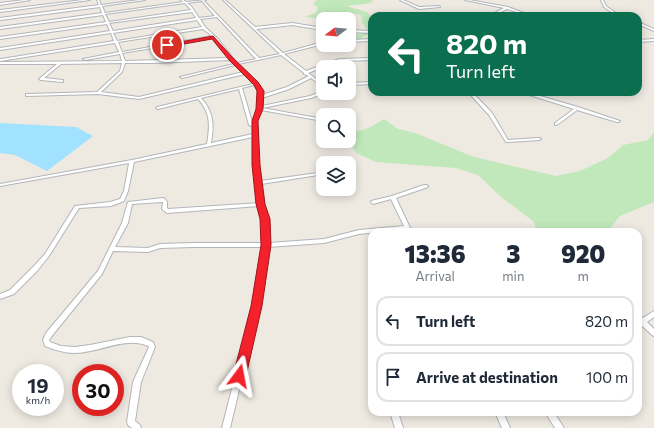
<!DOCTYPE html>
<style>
body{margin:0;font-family:Commissioner,sans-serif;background:#f6f6f7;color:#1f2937;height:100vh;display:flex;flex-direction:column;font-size:15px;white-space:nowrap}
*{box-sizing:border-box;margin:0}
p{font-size:13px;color:#747a83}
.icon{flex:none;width:22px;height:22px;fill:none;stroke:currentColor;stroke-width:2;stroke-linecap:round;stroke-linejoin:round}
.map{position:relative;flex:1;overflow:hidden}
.side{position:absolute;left:368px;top:228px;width:274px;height:188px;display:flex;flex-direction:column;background:#fff;border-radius:12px;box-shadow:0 2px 10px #0003}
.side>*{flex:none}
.hud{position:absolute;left:368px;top:12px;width:274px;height:84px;border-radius:12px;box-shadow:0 2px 10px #0003;background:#0b6e4f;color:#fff;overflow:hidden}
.needle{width:26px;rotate:254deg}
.buttons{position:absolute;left:316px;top:12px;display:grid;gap:8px}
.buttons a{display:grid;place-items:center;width:40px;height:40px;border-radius:8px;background:#fff;box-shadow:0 2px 10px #0003;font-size:20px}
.speed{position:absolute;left:12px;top:364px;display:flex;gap:8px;font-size:20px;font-weight:700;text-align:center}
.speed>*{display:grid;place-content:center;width:52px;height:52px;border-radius:50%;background:#fff;box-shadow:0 2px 10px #0003;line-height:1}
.speed small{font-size:10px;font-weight:400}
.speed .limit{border:6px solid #d22;background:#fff;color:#111}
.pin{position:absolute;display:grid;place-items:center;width:34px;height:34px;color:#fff;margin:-17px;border:2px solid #fff;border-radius:50%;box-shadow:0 1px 4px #0007}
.me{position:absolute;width:44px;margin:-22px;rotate:13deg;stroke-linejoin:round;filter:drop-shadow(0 0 3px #0008)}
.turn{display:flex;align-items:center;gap:14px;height:84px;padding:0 12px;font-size:18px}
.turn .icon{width:52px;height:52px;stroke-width:2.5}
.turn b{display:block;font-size:28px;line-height:34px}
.eta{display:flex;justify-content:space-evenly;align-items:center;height:68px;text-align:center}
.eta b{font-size:24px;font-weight:800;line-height:28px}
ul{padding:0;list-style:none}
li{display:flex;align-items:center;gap:12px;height:50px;margin:0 8px 6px;padding:0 4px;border:2px solid #e0e1e3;border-radius:12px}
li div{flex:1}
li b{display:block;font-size:15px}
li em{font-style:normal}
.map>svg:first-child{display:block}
</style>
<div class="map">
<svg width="654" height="428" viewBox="0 0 654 428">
<rect width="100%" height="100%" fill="#eee9e1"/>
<g fill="#c1e8bb">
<path d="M317,0H373L371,3L347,6C370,15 372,6 372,35C366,34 362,36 359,42L349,39V36L369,32L362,22L361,15L350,13L338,14L334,19H323V22L316,18L304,17L316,13L318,7L313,4Z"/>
<path d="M384,119L398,129L415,133L474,157L556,176L580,171L608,158L623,145L648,140L654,132V202L620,216L607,232H537L534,222L500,196L478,175L456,168L376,162L356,153L349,141L352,134L349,133V129C361,135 374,125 384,119Z"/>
</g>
<path fill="#a0e2ff" d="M0,123L76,127L93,136L47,171L15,155L0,153Z"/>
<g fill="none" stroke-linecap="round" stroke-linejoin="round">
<g stroke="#b2b6ba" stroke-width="2">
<g id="minor">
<path d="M24,0H30L0,5V3Z"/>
<path d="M83,0H90L0,12V10Z"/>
<path d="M97,0H99L101,5L139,0H145L102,6L105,13L183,2L181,0H183L186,2L206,0L204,1L259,58L280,54L223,0H225L255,27L292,23L323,28V30L292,25L256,29L283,53L323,42V44L284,54L306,71L339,59L372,58V60L339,61L308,73L323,84V87L311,78L289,89L262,98V106L310,96L323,91L324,93L311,98L262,108L323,119V121L261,110L257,121L258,165L260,181L318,173L320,174L318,175L261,184L263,204L268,219L269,243L324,239L359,230L404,226L391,199L373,204L371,202V201L392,196L424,185H426L428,186V187L396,198L412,232H406L405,229L359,234L324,243L268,247L259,306L230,428H222L253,306L263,247H193L160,248L148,252L113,251L102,274L51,337L49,340L50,342L61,346L75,347L90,345L130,337H141L153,342L155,347L141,382L135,421L140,425L141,428H132L128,425L127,422L133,382L149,347L148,346C125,336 99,353 75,353C64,353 55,350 45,346L43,340L46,333L98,271L122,223L128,202L163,198L165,199L167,202V208L168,209L258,203L256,184L255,183L256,182L254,165L253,137L134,162L128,191L124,201L111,206L79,208L49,256L37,271L14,294L0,299V294L10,290L33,267L45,254L75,206L110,202L120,199L124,191L129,163L0,186V184L132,160L207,144C210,126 211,113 198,99L158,109L156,108L157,107L253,84L245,74L139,99L98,94L26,96V94H27L97,92L120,71L122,63L61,64L44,78L63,80V82H62L41,80L39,79L57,64H0V62L122,61L120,54L85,60L83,59L119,52L115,43L0,61V59H1L114,41L111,33L0,50V48L110,31L107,24L0,39V37L106,22L103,15L0,29V27L102,13L100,7L0,20V18L99,5ZM202,1L215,16L199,18L191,6L187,3ZM185,3L191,10L109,22L105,14ZM192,12L196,18L113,31L109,23ZM217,17L256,59L237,63L218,39L205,27L200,19ZM197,20L202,27L117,41L113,33ZM203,29L212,36L122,52L118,42ZM213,38L230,58L125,61L122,53ZM281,55L304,73V74L309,76L287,87L262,95C262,88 257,87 257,83H256L250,75L238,64ZM231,60L234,64L180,77L182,78L235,65L243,72L139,97L101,92L122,72L125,63H152ZM254,85L258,91V107L253,121V134L211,143C214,126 214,112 201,98L239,89L249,125L251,126L253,125L242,88ZM162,202H163L162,209L167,213L259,206L262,219L263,243H193L160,244L148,248L115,247L128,223L132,204Z"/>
<path d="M400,0H403L419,7L439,6L440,7L419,9Z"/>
<path d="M465,0H469L508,7L532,16H529L507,9L492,16H489L504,8Z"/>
<path d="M601,0H603L606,6L620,16H617L604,7Z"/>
<path d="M638,22L654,29V31L638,24Z"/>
<path d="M349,30L372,31V33L349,32Z"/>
<path d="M372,39V41L349,42V40Z"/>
<path d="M654,39V41L638,42V40Z"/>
<path d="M372,82V84L349,85V83Z"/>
<path d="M468,92H472L492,113L508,140L539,138L541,139L539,140L506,142L489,115Z"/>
<path d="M520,92H526L578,107L620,121L619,122H617L577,110L557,125H555V123L574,109Z"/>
<path d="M654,311V317L647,322L654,329V336L652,335L638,322V315L643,318Z"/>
<path d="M390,412H398L403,428H395Z"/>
<path d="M495,412H503L510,428H502Z"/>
<path d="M552,413L555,414L564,428H555L548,417L549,414Z"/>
</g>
</g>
<use href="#minor" fill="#fff" fill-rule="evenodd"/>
</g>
<path fill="#f4212b" stroke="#9f151c" d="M213,36L233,58L258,82L264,91L263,109L258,121L260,165L265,204L270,219L271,245L262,306L246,376L244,381L239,382L235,381L233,376L251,306L261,245L260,219L256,204L252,165V121L256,109L257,91L254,85L229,60L212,39L167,47L164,45Z"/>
</svg>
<div class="buttons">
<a><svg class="needle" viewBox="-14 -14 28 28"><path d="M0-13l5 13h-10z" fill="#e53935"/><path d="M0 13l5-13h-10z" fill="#747a83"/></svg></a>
<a><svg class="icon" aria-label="sound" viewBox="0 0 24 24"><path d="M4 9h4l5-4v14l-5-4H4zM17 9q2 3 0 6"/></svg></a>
<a><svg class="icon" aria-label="search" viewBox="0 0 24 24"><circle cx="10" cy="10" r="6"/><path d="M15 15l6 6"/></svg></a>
<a><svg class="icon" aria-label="layers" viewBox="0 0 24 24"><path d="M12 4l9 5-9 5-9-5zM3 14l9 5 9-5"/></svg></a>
</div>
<div class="speed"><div>19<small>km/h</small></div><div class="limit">30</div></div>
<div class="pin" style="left:167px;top:45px;background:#d93025"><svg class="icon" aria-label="arrive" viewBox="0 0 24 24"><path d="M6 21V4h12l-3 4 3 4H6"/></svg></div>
<svg class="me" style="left:239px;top:376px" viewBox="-20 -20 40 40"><path d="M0-17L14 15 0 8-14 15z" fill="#f4212b" stroke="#fff" stroke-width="4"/></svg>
<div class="hud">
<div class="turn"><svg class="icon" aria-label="left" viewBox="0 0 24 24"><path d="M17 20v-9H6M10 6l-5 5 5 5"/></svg><div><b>820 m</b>Turn left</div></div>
</div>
<section class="side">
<div class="eta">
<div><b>13:36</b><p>Arrival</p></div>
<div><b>3</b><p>min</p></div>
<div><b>920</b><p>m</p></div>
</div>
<ul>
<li><svg class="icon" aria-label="left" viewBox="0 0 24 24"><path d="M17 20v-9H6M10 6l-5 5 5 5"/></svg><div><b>Turn left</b></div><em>820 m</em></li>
<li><svg class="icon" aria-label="arrive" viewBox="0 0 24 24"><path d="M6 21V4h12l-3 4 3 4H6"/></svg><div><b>Arrive at destination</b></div><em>100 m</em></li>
</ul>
</section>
</div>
